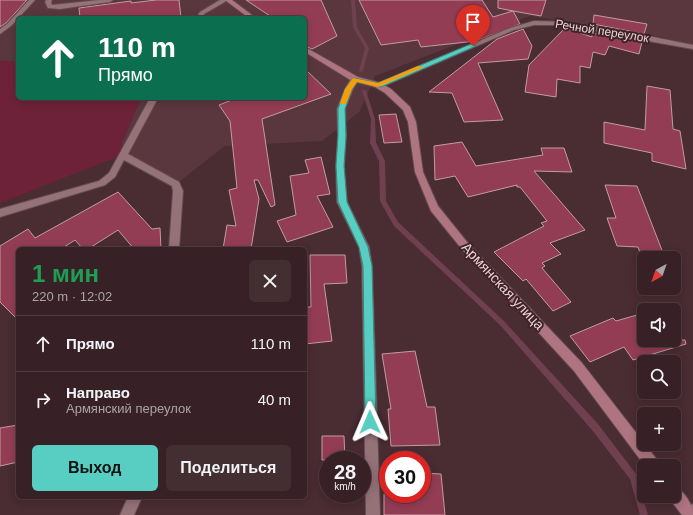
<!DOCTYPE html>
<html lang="ru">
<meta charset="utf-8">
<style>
body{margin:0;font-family:Helvetica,sans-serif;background:#432e32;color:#f1f3f6;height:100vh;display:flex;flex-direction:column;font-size:15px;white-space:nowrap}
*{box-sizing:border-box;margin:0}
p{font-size:13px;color:#aba3a7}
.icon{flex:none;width:22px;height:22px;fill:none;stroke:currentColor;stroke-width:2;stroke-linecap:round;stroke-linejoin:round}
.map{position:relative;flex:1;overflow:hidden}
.side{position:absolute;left:16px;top:247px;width:291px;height:252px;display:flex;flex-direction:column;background:#382126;border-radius:6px;box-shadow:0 2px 10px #0003,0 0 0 1px #523e43}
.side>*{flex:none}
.top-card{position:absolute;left:16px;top:16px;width:291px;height:84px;border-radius:6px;box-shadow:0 2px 10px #0003,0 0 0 1px #523e43;background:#0b6e4f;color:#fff;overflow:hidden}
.needle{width:26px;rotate:220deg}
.buttons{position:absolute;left:637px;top:251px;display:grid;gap:8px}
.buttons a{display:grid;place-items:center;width:44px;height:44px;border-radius:6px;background:#382126;box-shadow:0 2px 10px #0003,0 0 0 1px #523e43;font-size:20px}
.speed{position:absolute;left:319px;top:451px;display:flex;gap:8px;font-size:20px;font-weight:700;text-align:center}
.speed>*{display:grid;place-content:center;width:52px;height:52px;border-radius:50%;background:#382126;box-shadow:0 2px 10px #0003,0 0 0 1px #523e43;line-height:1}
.speed small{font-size:10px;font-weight:400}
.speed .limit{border:6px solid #d22;background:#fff;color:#111}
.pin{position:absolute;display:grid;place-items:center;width:34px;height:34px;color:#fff;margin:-41px -17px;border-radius:50% 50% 50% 0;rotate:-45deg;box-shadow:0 0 4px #0007}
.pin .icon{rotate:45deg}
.me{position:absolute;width:44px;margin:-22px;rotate:359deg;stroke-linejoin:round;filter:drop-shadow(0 0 3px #0008)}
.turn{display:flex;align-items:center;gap:14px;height:84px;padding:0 16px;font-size:18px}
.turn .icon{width:52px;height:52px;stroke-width:2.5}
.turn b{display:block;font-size:28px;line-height:34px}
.round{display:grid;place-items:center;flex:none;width:42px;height:42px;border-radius:6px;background:#432e32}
.overview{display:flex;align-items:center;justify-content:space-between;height:68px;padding:0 16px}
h1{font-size:24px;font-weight:700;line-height:30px;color:#1e9e55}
.cta{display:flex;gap:8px;margin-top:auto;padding:8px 16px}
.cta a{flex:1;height:46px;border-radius:6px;background:#57cec1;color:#111;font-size:16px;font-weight:700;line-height:46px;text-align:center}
.cta a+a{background:#432e32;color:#f1f3f6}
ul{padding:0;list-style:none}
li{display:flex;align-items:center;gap:12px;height:56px;padding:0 16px;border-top:1px solid #523e43}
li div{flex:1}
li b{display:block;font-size:15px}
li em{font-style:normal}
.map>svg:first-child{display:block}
</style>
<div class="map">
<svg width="693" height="515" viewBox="0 0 693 515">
<rect width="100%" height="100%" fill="#4a2c33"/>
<path fill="#5a373e" d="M0,0H693V45L652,35L530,16L375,76L360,111L322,141L225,146L176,184L122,155V142L141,98H305V18H18V62L0,61Z"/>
<path fill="#6e2239" d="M0,61L18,62V98H141L122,142V155L0,203Z"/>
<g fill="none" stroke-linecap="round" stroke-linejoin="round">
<g fill="#6f404f" fill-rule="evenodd">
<path d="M351,0H355L357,27L369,48L363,71L361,72L359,71L365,48L353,27Z"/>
<path d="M362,90H366V91L375,119L376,143L385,161L386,201L398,222L504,321L598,424L636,474L648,515H640L630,479L592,430L500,325L394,226L380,201L379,161L370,143L371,119L362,91Z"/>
</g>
</g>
<g fill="#933d55" stroke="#c19ca3">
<path d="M0,0H27L6,23L0,27Z"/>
<path d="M156,0H179L181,18H80L79,8L131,1V3Z"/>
<path d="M246,0H321L337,36L312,49L305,46V18H273Z"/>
<path d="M359,0H482L493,17L513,11L498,8V0H546L541,16L513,11L520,24L476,41L421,47L418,40L381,45Z"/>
<path d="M594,15L647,24L644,34L593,24Z"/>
<path d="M565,28L592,37V33L642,42L639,54L609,46L605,55L593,52L590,68L580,66V83L557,79L556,97L525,92L529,65Z"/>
<path d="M523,29L532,46L528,59L478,63L503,120L464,122L452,93L429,92L497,39Z"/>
<path d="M305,69L331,94L262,119L275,205L271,207L258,180H254L259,199L251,249H223L227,225L236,226L229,190L237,188L230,121L219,105L237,98H305Z"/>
<path d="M647,86L670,90L673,129L680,131L686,169L652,161V153L604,143V122L645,130Z"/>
<path d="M396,114L402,142L384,143L379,115Z"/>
<path d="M462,142L476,166L543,155L541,148H564L572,172L534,171L585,230L550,243L561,254L542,263L545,266L542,268L571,302L553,311L526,279L523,281L494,252L544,226L541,223L547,221L520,187H517V185L468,197L455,176L435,180L434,146Z"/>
<path d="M321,157L330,194L317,196L333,227L287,242L277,221L296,215L290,176L309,173L305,160Z"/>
<path d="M605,185L637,186L665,258H642L638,247L617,246L607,218H616Z"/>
<path d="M118,192L152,229L160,228L161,249H134L118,230L88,249H83L75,240L61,249H18V320L0,302V246L28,229L35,238Z"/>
<path d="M310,255H345L347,283L324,284L332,341L305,344V307H311Z"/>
<path d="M644,313V340H685L686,344L633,360L624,347L590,362L570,336L613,318L616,321Z"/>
<path d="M415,351L427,407H435L440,445L391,446L388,409H391L382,354Z"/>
<path d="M18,425V462L0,466V428Z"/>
<path d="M322,436H344L345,460H322Z"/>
<path d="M422,473L441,474L445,515H384V494H422Z"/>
</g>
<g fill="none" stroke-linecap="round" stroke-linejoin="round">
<g stroke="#634a50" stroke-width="2">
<g id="lane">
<path d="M29,0H35L11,26L0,34V29L7,24Z"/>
<path d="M46,0H52L51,2L52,5L99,0H113L110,2L60,9L48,8L45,2Z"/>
</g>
</g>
<g stroke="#634a50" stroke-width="2">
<g id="street">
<path d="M220,0H228L204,14L202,18H196L200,12Z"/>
<path d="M534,21C587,21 641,35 693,45V49L557,25H534L514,30L381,87H378L374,85L510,28Z"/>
<path d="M352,77H355L359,79L353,89L345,109L346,136L344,166L347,202L369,247L372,266L380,515H366L362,266L359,247L337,202L336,166L338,136L337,109L345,89Z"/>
<path d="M150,98H158L128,154L179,182L183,191L179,249H169L173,191L172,186L124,160L115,177L105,185L0,217V209L99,181L109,173Z"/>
<path d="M128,497H142L134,515H120Z"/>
<path d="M693,504V515H685L688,506Z"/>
</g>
</g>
<g stroke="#634a50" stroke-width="2">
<g id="secondary">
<path d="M225,0H232L256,18H249Z"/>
<path d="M305,47L358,77L381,83L391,89L410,107L416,122L423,172L438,206L467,242L582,363L658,461L660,466H645L574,371L461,248L431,211L415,172L408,122L403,110L385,93L375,87L352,81L305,52Z"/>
<path d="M674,486C684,491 693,504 693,515H682L669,498V496H674Z"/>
</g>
</g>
<use href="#lane" fill="#947278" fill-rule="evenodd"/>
<use href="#street" fill="#947278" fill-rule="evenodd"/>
<use href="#secondary" fill="#ae7480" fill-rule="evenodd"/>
</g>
<path fill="#57cec1" stroke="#39867d" d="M471,44L476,46L381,87L357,82L352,89L345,109L346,136L344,166L347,202L368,247L372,266L376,422L374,426L370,428L367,426L365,422L363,266L359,247L338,202L336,166L338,136V109L345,89L353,78L378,83Z"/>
<path fill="#f59e0b" d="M418,66L424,67L378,87L357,82L352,89L346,104H341L340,103L345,89L353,78L378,83Z"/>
<g text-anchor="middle" stroke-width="4" stroke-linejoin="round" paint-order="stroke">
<g font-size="12" fill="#e8d4d7" stroke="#3f2329">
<text transform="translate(602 31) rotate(9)" y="4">Речной переулок</text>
</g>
<g font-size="14" fill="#e8d4d7" stroke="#3f2329">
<text transform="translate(503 286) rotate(47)" y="5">Армянская улица</text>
</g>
</g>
</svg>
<div class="buttons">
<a><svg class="needle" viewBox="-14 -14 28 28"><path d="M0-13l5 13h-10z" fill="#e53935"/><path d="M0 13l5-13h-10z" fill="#aba3a7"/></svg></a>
<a><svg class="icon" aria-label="sound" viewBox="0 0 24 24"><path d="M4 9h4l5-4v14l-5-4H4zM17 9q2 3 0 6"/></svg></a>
<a><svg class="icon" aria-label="search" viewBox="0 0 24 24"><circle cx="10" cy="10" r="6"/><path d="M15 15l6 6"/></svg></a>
<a>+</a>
<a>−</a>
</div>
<div class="speed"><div>28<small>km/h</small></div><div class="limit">30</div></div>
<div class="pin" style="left:473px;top:46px;background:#d93025"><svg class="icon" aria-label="arrive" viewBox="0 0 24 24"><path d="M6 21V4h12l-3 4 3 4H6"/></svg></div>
<svg class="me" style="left:370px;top:422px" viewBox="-20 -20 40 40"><path d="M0-17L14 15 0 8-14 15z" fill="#57cec1" stroke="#fff" stroke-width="4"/></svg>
<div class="top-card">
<div class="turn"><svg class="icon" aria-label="ahead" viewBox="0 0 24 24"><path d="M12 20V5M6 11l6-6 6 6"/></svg><div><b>110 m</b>Прямо</div></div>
</div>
<section class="side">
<div class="overview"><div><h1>1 мин</h1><p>220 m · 12:02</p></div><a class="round"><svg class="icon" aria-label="close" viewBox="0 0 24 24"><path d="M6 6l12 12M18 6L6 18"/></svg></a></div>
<ul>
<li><svg class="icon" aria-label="ahead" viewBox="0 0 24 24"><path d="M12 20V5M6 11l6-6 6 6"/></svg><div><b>Прямо</b></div><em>110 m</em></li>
<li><svg class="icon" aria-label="right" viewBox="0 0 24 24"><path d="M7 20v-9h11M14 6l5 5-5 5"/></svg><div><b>Направо</b><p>Армянский переулок</p></div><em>40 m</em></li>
</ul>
<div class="cta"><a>Выход</a><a>Поделиться</a></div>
</section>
</div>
